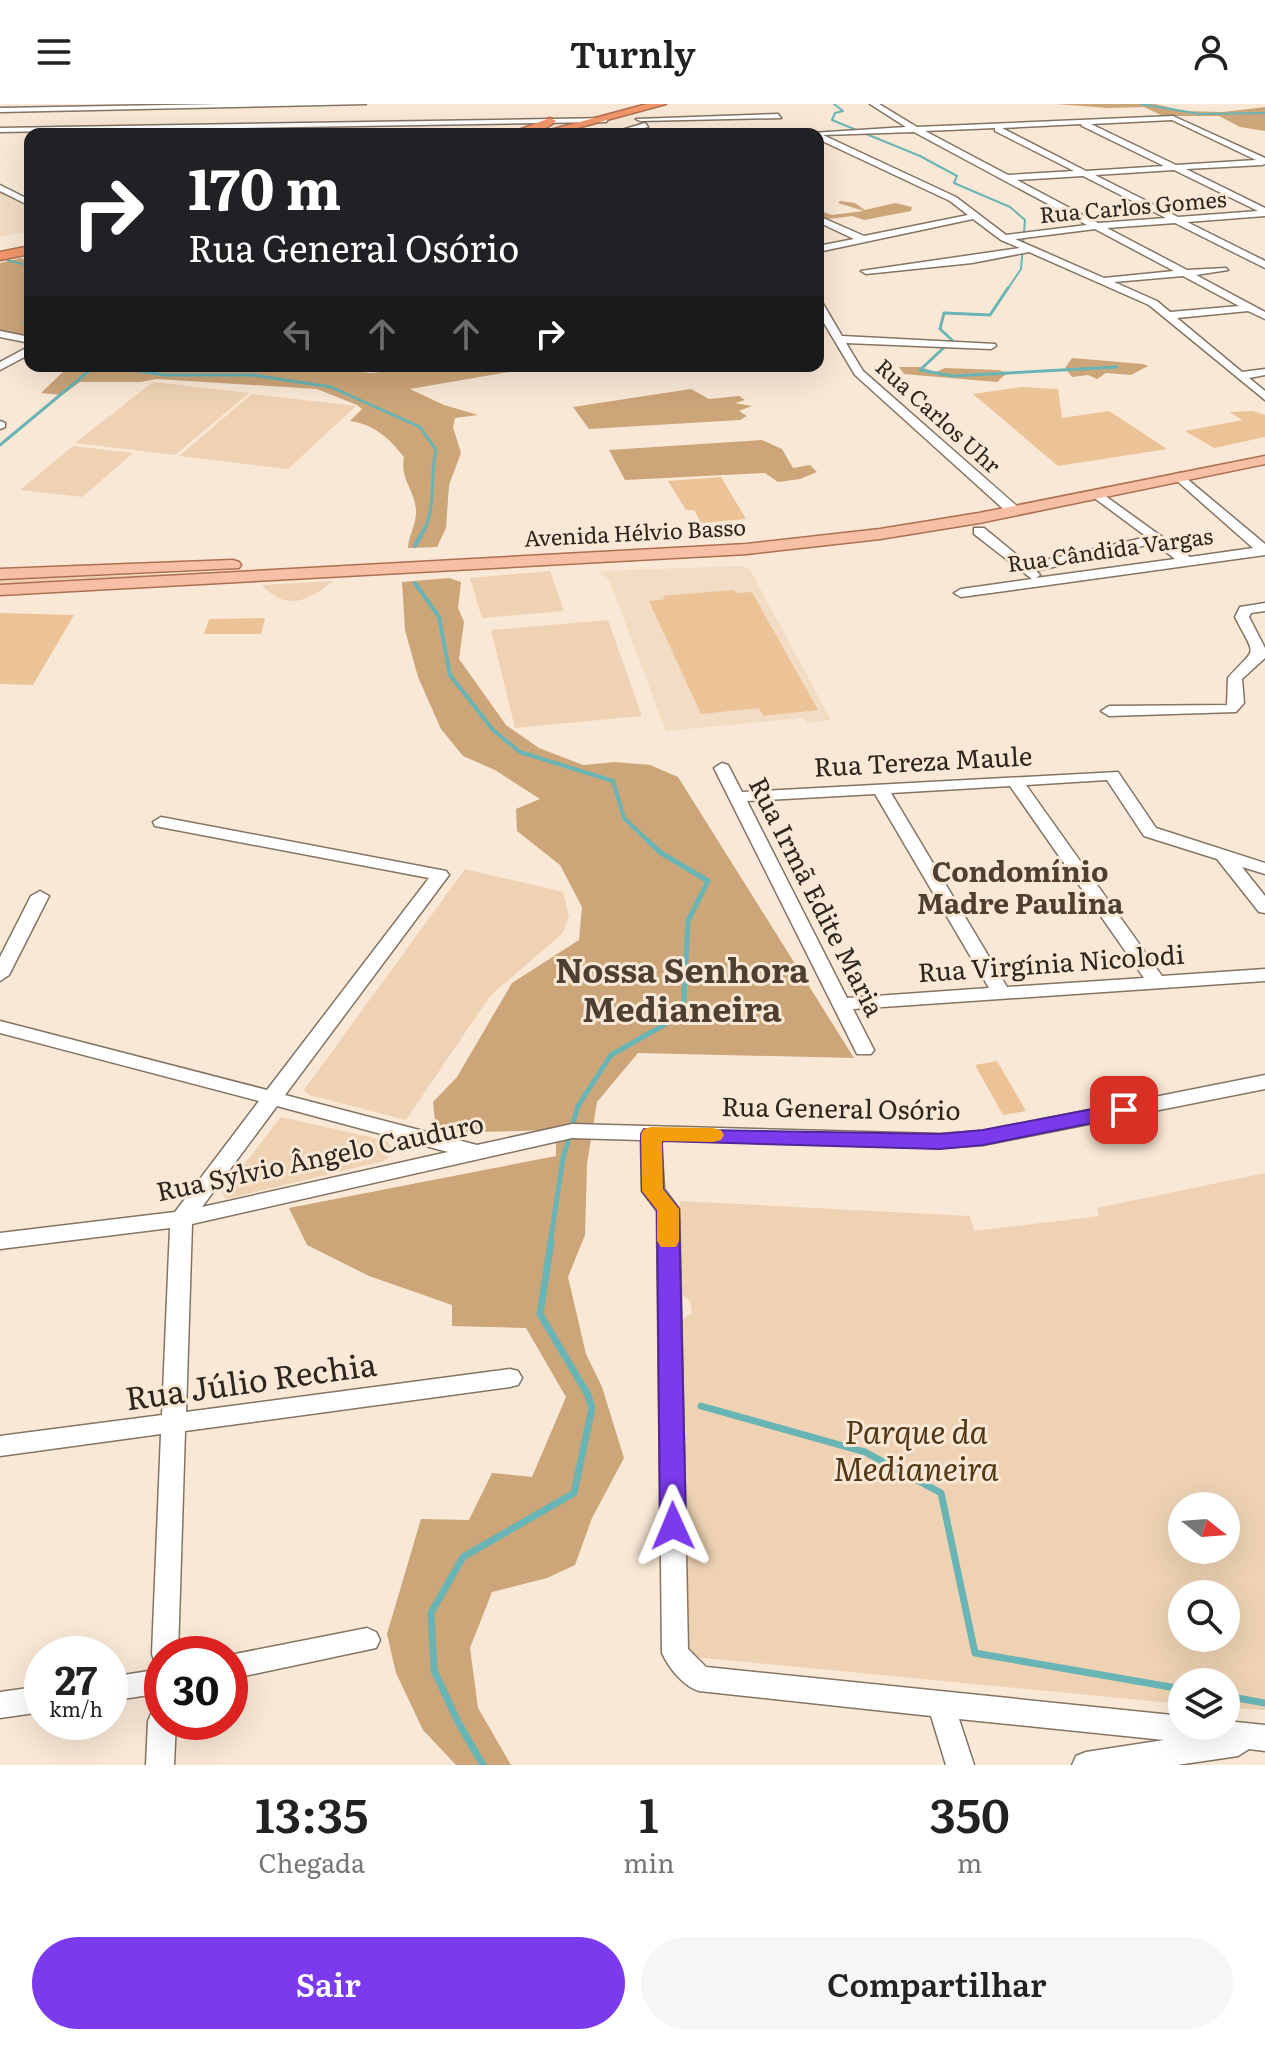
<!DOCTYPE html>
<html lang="pt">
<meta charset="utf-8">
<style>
body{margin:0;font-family:Literata,serif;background:#f6f6f6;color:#222;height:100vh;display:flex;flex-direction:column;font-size:30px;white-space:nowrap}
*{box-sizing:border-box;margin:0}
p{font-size:26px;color:#767676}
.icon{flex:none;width:44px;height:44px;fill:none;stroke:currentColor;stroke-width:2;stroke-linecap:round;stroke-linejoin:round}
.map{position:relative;height:1661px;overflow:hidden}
.side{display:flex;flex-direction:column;background:#fff;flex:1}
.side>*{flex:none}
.top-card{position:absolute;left:24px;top:24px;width:800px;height:244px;border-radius:16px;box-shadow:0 8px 32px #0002;background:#202124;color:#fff;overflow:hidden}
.needle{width:52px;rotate:107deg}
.fabs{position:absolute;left:1168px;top:1388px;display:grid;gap:16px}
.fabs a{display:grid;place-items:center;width:72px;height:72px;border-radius:50%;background:#fff;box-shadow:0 8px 32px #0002;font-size:40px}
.speed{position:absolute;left:24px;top:1532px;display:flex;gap:16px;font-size:40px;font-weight:700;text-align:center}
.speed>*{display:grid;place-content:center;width:104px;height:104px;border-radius:50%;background:#fff;box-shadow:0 8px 32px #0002;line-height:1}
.speed small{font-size:20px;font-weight:400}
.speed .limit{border:12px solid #d22;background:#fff;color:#111}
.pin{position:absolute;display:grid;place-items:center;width:68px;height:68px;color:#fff;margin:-34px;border-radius:16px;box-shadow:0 4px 12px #0006}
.me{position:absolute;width:88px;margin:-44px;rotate:359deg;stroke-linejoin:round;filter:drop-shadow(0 0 6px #0008)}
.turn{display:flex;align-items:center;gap:28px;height:168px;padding:0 32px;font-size:36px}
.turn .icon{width:104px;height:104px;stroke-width:2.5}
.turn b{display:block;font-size:56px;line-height:68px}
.lanes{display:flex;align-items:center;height:76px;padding:0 32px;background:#0003;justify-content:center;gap:40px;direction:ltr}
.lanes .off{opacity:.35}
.eta{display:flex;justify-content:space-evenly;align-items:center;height:136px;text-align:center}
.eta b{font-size:48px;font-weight:600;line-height:56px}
.action{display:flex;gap:16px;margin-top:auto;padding:16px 32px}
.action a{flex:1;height:92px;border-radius:48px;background:#7c3aed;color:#fff;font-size:32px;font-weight:600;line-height:92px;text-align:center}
.action a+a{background:#f6f6f6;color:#222}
header{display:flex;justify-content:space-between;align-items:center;height:104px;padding:0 32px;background:#fff;font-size:36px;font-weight:600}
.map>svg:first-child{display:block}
</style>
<header><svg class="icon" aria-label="menu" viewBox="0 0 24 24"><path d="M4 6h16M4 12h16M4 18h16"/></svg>Turnly<svg class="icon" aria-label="person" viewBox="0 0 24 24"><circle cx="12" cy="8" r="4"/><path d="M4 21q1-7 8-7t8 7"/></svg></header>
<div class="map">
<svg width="1265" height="1661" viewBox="0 0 1265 1661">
<rect width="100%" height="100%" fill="#fae8d6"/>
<g fill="#f3dcc4">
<path d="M0,88L30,105V127L0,133Z"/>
<path d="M739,462L749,464L831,616L807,619L804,614L666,627L609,475L597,467Z"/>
</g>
<g fill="#eed2b3" fill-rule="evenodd">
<path d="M153,278L249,289L175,351L75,339Z"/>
<path d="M252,290L356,302L288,365L179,352Z"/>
<path d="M73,342L133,349L82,393L20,386Z"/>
<path d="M550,467L564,507L482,514L470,474Z"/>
<path d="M204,469L203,470L0,481V475Z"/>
<path d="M333,477C309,497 286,508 262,481Z"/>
<path d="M608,516L642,612L515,624L491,526Z"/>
<path d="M465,765L563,788L569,813L562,830L490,892L406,1016L309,991L304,986Z"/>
<path d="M281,1013L387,1037L392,1043V1050L384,1057L226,1095L222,1089Z"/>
<path d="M1265,1069V1606L1226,1604V1578H1182V1600L683,1552L679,1218L692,1209L690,1197L680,1190V1097L970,1112L974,1127L1099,1112L1097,1104ZM1182,1402H1226V1446H1182ZM1182,1490H1226V1534H1182Z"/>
</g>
<g fill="#cca579">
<path d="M1056,0H1155L1184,7L1223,8L1265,3V27L1240,23L1219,12H1163L1144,3L1108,4Z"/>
<path d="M840,97L855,99L865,106L895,99L912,103L911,107L864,116L852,112L829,115L818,111L820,107L832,111L864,107L838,99Z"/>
<path d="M21,154L30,158V232L0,226V159Z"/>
<path d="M1072,254L1143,260L1148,262L1131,271L1106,269L1097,275L1088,271L1072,273L1065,264Z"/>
<path d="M69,262H297L371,269L438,262H544L410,285L444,301L478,311L455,314L453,323L461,349L449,381L446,424L437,443L408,444C409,430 417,420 416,405C414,384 400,376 404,353C390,335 374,320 350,317L362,305L357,301L317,285L157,275L140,278H80L62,291L41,289Z"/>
<path d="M899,263H920L936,268L945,264L999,266L1007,269L997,278L904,270Z"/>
<path d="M691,285L709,295L739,292L745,296L735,299L752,302L739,307L747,312L740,316L589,325L573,303Z"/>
<path d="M762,336L782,345L793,364L810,361L817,368L800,375L778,378L765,369L625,376L609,346Z"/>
<path d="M449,474L461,478L458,504L464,518L459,555L506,621L539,644L583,661L615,658L650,661L678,673L854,954L638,949L597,998L587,1060L585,1131L568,1173L586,1250L602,1283L624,1354L592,1414L575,1461L547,1474L492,1488L470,1544L478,1604L511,1661H456L423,1626L396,1569L387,1530L421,1415L469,1416L492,1369L532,1373L566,1293L526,1224L452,1222V1201L369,1172L307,1141L289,1104L556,1052V1026L436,1029L433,998L457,973L512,879L579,836L582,803L560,761L517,727L516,705L540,695L495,666L463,652L441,625L418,573L405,526L402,478Z"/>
</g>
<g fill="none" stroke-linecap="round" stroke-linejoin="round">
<g stroke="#69b4b5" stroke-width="2">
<path d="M834,0L843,7L835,9L832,16L920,52L957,72L954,79L1010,103L1025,116L1021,165L1007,186"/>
<path d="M1141,0L1200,10L1265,9"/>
<path d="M7,156L30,162"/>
</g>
<g stroke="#69b4b5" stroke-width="3">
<path d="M1008,184L990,211L944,209L940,225L952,236L920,266L952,272L1117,263"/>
<path d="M30,209L24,219L30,222"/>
<path d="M104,262L165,271H252L331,283L420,323L436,346C430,371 436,404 424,426"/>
<path d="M0,341L95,262"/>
</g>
<g stroke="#69b4b5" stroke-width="4">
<path d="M415,442L425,424"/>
<path d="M415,479L439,513L450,571L493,626L520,648L613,677L624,714L648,737"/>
</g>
<path stroke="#69b4b5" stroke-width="5" d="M550,1140L563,1054L578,1002L611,951L683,910L688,817L708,777L661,749L646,735"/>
<g stroke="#69b4b5" stroke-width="7">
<path d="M701,1302L865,1348L941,1389L975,1549L1182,1585"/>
<path d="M1226,1592L1265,1599"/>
<path d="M483,1661L458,1618L434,1566L431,1509L463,1453L574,1389L592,1304L588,1291L540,1210L551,1138"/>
</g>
</g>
<g fill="#ebc396">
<path d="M1022,283L1058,285L1062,314L1109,307L1167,345L1058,362L973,290Z"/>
<path d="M1253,307L1265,311V333L1214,344L1185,327L1243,316L1229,308Z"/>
<path d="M721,373L746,415L701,419L694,406H686L668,377Z"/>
<path d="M734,486L736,489L752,488L818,606L763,612L759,604L701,610L649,497L665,495L663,492Z"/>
<path d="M0,509L74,511L33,581L0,580Z"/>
<path d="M265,514L261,530H204L209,515Z"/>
<path d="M997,957L1026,1007L1003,1011L975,961Z"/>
</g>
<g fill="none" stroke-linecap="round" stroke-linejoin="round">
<g stroke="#837463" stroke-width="3">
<g id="minor">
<path d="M222,0H366L0,8V4Z"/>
<path d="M870,0H879L917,23L1173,12L1265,54V60L1262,61L1186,65L1265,104V112L1187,118L1265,157V164L1175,119L1107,124L1187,166L1226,164L1228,166L1196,171L1265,208V215L1248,207L1177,214L1242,268L1265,265V271L1249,274L1265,287V296L1149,201L1029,148L972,159L866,170L861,167L1020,144L1001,136L973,115L818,148V142L854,135L820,119L823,114L864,132L968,111L950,97L818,35V30H796L906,23ZM1172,16L1256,56L1176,61L1091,20ZM1081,20L1082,22L1164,62L1086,67L1002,24ZM995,24V27L1074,67L1008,71L925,27ZM914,28L1087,121L1006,131L956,93L823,31ZM1174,66L1258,107L1178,113L1095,71ZM1083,72L1166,114L1098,119L1017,76ZM1095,125L1174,167L1104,174L1015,135ZM1183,172L1239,202L1170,208L1157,197L1114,178Z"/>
<path d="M778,10L781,14L640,17L636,15Z"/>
<path d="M609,14L606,18L0,28V24Z"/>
<path d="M645,19L648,23L621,30H608Z"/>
<path d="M0,81L30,96V102L0,87Z"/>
<path d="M818,197L822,198L842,232L995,240L996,242L991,245L846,239L863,267L1019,404V410H1009L855,271L818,209Z"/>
<path d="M0,227L30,233V239L0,233Z"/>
<path d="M30,242V250L0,266V258Z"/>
<path d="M0,317L5,319V323L0,325Z"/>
<path d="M1180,369L1265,440V451L961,493L954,489L961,485L1032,475L974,430V424H984L1028,460L1147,433L1093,393L1091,390L1097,386L1190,453L1253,444L1176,376V370ZM1155,439L1175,455L1036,474L1040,471L1036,467Z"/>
<path d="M1265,499V507L1251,509L1249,513L1265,544V554L1242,575L1244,599L1236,608L1109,612L1101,607L1109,602L1227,601L1228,574C1257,541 1257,556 1235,513L1240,503Z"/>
<path d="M722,659L728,661L742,688L1118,668L1156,724L1265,759V770L1242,763L1265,792V809L1259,808L1217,755L1144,732L1107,676L1026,681L1162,872L1265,865V877L853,905L874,946L871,950H857L714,664ZM1010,682L1144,874L1007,883L891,689ZM875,690L989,884L847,894L747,697Z"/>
<path d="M161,713L446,767L449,771L446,775L285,991L477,1041L572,1020L940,1030L983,1027L1265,971V985L983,1041L940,1044L661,1036L664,1085L679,1105L688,1545L706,1563L1182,1612V1622H1226V1617L1265,1621V1647L1249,1645L1238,1652L1177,1661H1072L1076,1652L1086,1648L1164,1636L959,1615L974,1661H946L931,1612L699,1587C683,1582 669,1564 662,1549L657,1107L642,1087L641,1036L572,1034L192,1120L186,1308L510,1265L518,1267L522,1274L518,1281L510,1283L185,1327L178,1550H162V1561L155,1559L152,1550L161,1330L0,1352V1332L162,1311L170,1124L0,1145V1129L175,1108L259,997L0,929V917L267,986L429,774L155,722L153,718ZM277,1002L448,1048L202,1103Z"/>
<path d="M40,787L49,792L9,871L0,877V853L31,792Z"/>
<path d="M367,1524L376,1528L380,1536L376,1544L230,1575V1551Z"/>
<path d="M162,1565V1589L110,1597V1573Z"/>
<path d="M42,1582V1608L0,1614V1588Z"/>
<path d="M162,1604V1618H176L174,1661H146L148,1617L152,1608Z"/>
</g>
</g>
<g stroke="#ad6f50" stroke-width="3">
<g id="major">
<path d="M1265,352V360L979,419L880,435L747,450L0,491V481L747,440L880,425L979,409Z"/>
<path d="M233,456L239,458L241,461L239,464L0,475V465Z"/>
</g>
</g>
<g stroke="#ad6f50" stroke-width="3">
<g id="highway">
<path d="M647,0H666L555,30H535Z"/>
<path d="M550,14L556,17C543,29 525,30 508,30Z"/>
<path d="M30,142V150L0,156V148Z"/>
</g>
</g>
<use href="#minor" fill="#fff" fill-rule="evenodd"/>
<use href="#major" fill="#f7c0a6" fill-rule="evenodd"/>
<use href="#highway" fill="#f2966a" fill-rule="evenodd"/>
</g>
<path fill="#7c3aed" stroke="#51269a" stroke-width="2" d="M1124,999L1131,1001L1134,1006L1131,1011L983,1041L940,1045L662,1037L663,1085L679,1105L686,1422L682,1430L673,1433L664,1430L660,1422L657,1106L642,1087L641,1030L644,1025L940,1030L983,1026Z"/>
<path fill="#f59e0b" d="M651,1023L713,1024L721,1026L724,1031L721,1036L713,1038L662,1037L663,1085L679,1105V1137L676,1143H661L657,1137V1106L642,1087L641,1030L644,1025Z"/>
<g text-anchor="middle" stroke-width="6" stroke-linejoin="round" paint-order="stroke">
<g font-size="22" fill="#2c261f" stroke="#fae8d6">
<text transform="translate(1133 103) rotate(-5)" y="8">Rua Carlos Gomes</text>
<text transform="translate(938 312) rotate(42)" y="8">Rua Carlos Uhr</text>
<text transform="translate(635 429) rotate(-3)" y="8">Avenida Hélvio Basso</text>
<text transform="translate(1110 446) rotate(-8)" y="8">Rua Cândida Vargas</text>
</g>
<g font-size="26" fill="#2c261f" stroke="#fae8d6">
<text transform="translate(923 658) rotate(-3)" y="9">Rua Tereza Maule</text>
<text transform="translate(816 793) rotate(63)" y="9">Rua Irmã Edite Maria</text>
<text transform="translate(1051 860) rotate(-4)" y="9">Rua Virgínia Nicolodi</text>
<text transform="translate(841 1005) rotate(1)" y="9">Rua General Osório</text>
<text transform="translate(320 1054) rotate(-12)" y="9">Rua Sylvio Ângelo Cauduro</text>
</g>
<g font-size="28" font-weight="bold" fill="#4e4031" stroke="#fae8d6">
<text x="1020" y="778">Condomínio<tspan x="1020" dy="32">Madre Paulina</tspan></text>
</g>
<g font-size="32" fill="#2c261f" stroke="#fae8d6">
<text transform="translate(251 1278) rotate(-8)" y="11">Rua Júlio Rechia</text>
</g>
<g font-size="32" font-style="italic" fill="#543816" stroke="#fae8d6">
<text x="916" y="1340">Parque da<tspan x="916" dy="37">Medianeira</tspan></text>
</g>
<g font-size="34" font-weight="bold" fill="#4e4031" stroke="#fae8d6">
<text x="682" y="879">Nossa Senhora<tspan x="682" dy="39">Medianeira</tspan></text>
</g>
</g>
</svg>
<div class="fabs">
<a><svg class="needle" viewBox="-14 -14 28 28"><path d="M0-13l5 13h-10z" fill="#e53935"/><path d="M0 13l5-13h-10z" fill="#767676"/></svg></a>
<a><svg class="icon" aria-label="search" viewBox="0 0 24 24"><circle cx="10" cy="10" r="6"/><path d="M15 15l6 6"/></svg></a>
<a><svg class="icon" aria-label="layers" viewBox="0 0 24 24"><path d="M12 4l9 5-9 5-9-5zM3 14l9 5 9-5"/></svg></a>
</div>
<div class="speed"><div>27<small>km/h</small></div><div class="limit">30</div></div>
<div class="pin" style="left:1124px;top:1006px;background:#d93025"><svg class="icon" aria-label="arrive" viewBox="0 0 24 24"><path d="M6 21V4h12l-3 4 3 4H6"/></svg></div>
<svg class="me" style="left:673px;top:1422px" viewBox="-20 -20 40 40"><path d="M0-17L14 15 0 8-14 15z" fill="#7c3aed" stroke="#fff" stroke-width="4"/></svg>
<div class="top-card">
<div class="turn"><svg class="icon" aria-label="right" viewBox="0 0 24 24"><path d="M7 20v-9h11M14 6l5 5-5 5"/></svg><div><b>170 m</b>Rua General Osório</div></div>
<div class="lanes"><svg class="icon off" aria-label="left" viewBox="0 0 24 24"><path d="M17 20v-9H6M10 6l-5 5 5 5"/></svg><svg class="icon off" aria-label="ahead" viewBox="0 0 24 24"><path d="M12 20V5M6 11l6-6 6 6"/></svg><svg class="icon off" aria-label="ahead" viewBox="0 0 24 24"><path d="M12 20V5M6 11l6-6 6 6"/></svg><svg class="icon" aria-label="right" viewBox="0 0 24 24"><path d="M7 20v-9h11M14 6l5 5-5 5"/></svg></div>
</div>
</div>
<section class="side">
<div class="eta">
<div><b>13:35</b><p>Chegada</p></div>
<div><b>1</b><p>min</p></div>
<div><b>350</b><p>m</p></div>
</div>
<div class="action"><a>Sair</a><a>Compartilhar</a></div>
</section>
